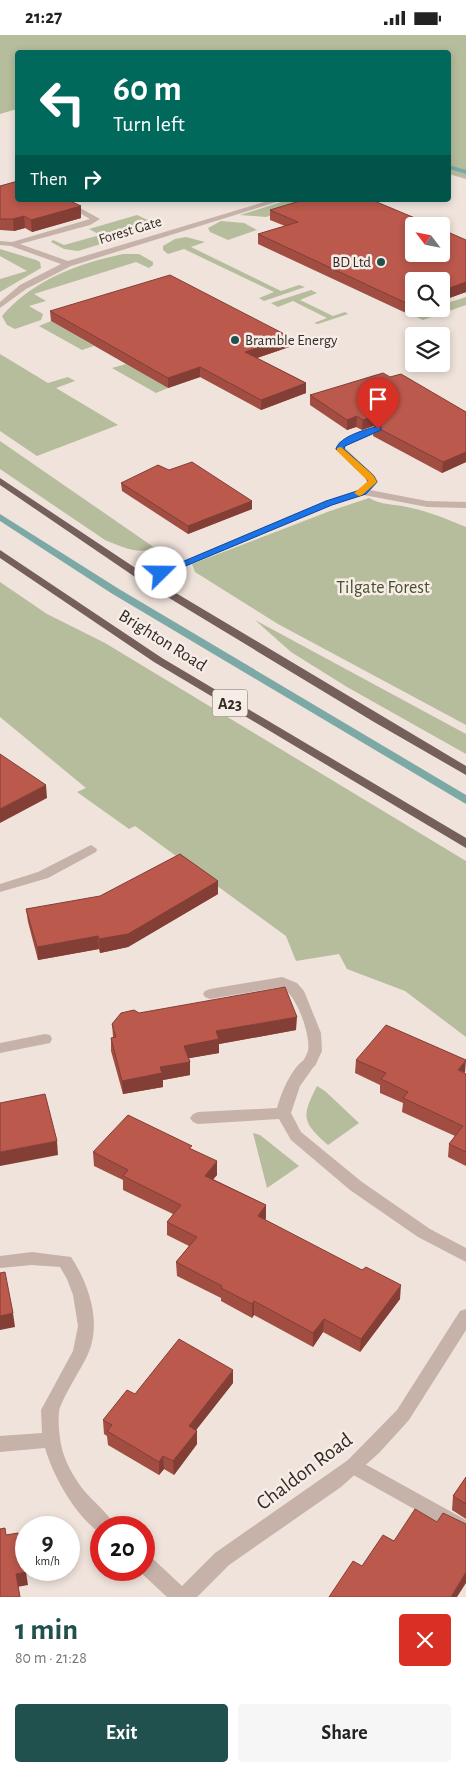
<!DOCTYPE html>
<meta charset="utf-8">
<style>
body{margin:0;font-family:"Alegreya Sans",sans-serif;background:#f6f6f6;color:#222;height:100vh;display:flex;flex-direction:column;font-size:19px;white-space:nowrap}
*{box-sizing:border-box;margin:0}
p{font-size:16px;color:#767676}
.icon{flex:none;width:28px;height:28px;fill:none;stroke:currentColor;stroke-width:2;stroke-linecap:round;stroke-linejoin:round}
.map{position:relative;height:1562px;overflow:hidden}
.panel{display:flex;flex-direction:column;background:#fff;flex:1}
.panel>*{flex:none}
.top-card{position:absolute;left:15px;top:15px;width:436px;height:152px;border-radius:5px;box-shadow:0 2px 8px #0003;background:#00695c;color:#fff;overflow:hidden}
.needle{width:32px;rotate:302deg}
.tools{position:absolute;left:405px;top:182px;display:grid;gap:10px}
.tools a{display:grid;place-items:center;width:45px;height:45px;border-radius:5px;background:#fff;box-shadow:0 2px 8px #0003;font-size:25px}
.speed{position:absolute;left:15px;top:1481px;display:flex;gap:10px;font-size:25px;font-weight:700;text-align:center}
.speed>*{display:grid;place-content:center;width:65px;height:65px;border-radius:50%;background:#fff;box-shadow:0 2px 8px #0003;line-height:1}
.speed small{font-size:12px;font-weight:400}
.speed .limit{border:8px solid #d22;background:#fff;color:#111}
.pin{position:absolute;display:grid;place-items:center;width:42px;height:42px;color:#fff;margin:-51px -21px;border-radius:50% 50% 50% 0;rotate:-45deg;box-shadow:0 0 5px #0007}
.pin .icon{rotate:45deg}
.me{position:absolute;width:55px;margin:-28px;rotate:68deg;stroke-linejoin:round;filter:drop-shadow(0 0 4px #0008)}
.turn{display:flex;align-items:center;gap:18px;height:105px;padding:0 15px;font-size:22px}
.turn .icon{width:65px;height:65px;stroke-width:2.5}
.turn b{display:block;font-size:35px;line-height:42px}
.then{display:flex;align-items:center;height:48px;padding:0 15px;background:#0003;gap:10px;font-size:19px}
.round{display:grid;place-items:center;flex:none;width:52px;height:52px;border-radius:5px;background:#f6f6f6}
.head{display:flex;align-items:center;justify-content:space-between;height:85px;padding:0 15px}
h1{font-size:30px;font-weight:700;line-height:38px;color:#21514e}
.cta{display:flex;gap:10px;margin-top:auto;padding:10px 15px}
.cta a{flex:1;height:58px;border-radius:5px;background:#21514e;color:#fff;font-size:20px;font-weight:700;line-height:58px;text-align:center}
.cta a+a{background:#f6f6f6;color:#222}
.status{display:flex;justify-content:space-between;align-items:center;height:35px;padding:0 25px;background:#fff;direction:ltr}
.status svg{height:14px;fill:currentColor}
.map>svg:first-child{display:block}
</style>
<div class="status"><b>21:27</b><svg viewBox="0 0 49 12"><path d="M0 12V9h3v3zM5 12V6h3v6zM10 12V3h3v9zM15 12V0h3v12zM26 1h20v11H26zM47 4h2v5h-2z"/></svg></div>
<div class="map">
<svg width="466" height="1562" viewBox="0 0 466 1562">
<rect width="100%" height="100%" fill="#efe3db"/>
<g fill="#b6bd9c">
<path d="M0,0H466V144L449,139V18H18L17,74L0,79Z"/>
<path d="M288,165H321L266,182L240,180Z"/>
<path d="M137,180L152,187L153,193L78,216L64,214L51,207L53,205L64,210L100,200L89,194Z"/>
<path d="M221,186L244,188L257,195L228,205L210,197L208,193Z"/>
<path d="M186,202L205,207L191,212L281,256L299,250L305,252L264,266L259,263L274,257L184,214L168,219L163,215V211L175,204Z"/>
<path d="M0,214L36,225L40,227L41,233L0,257V244L27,236L0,221Z"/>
<path d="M123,219H139L153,227V230L149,233L136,227L34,259L46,266L29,271L43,279L41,285L15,294L7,290L2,281C33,245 77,229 123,219Z"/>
<path d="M311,255L317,258L300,265L333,281L345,277L348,279L318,289L314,288L327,283L293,266L278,272L271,268Z"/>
<path d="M466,262V270L423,285L412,280L430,274H441V270Z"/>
<path d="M51,286L94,311L82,315L39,291Z"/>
<path d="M0,319L48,348L68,342L75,346L56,353L118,390L37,421L0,396Z"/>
<path d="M126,329L168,353L156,358L112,333Z"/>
<path d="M0,406L155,513C138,520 122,512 105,505L0,434Z"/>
<path d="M369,463C381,470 394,469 407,472C428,476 446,484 466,492V690L278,589L195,537L192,529L330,476Z"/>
<path d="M0,547L47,579L105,608L466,826V1002L405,956L347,934L339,919L296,926L286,901L135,791L129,794L77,757L86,753L0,682Z"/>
<path d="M255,585L466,699V719L347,652L291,617Z"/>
<path d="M317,1051L325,1056L359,1088L328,1110C302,1087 301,1082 317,1051Z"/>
<path d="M253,1098L260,1100L299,1131L267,1153Z"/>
</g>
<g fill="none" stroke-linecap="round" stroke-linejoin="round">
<g fill="#7ca9a5" fill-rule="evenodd">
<path d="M449,130L466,135V139L449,134Z"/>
<path d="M0,479L119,554L466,760V769L111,558L0,486Z"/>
</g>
<g fill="#c6b2a8" fill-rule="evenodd">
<path d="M57,165H66L100,184L90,190L20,209L68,226L271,165H283L71,231L26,254L0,273V267L20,250L61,229L11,211L0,210V206L12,207L90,184Z"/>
<path d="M378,391L383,394L381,396L346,411L345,413L375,441L378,447L370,455L427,466L466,467V473L427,472L364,460L332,470L149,546L145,547L140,544L326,466L360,455L368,447L366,442L335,414L339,407Z"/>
<path d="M282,942L297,948L304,956L321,998L322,1016L315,1031L310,1032L305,1031L303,1027C304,1024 307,1019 308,1016C311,1000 296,958 281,952L210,964L205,962L203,959L205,956L210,954Z"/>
<path d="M45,999L50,1000L52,1004L50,1008L0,1018V1008Z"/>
<path d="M354,1423L466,1485V1503L348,1437L345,1431L348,1425Z"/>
</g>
<g fill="#c6b2a8" fill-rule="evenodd">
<path d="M91,810L97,814L96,817L48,843L0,857V849L38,837Z"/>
<path d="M310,1022L315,1023L317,1027L300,1051L291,1078L301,1097L362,1147L430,1194L466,1213V1227L418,1202L350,1155L291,1105L279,1084L198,1089L193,1087L190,1083L193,1079L198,1077L277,1073C281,1058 294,1026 310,1022Z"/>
<path d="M32,1217L71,1222C89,1249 102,1288 88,1319C82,1333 61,1364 59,1377C58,1385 59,1395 60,1403C62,1423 75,1446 88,1460C97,1470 110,1480 115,1492H101V1499C75,1480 54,1443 45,1413L0,1417V1401L42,1398L41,1375L73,1316L78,1291L73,1260L67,1244L60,1232L32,1230L0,1233V1221Z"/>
<path d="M466,1274V1295L409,1385L379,1418L341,1452L229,1530L197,1562H167L138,1535H144V1519L151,1522L182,1551L215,1518L348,1425L397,1375L460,1276Z"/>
</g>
<g fill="#745f5a" fill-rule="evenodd">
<path d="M0,443L149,542L466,731V740L374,687L141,546L0,450Z"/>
<path d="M0,515L162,623L466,803V813L154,627L0,523Z"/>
</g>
</g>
<g fill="#a14d42">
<path d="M0,151L81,171V183L32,197L25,193L14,196L1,195H0Z"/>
<path d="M270,175L466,205V257L441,266V246L414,274H418L406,278L258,209V199L285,191L270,185Z"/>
<path d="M50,276L290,302L289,312L257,323L306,348V358L261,375L200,342L168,353L51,286Z"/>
<path d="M390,342L466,377V427L442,438L373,401L374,391L362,395L356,392L347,395L310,370V360Z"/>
<path d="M169,435L252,466V474L188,499L122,456L121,448Z"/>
<path d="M218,846V859L128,912L100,918L99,914L38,925L28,887L26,874Z"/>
<path d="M139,978L296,995L219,1009V1018L189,1023L190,1027V1040L163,1045V1052L123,1059L111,1016V1003L113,1002L112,989Z"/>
<path d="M356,1025L466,1039V1131L448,1122L449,1109L455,1101L402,1077L403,1068L380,1058V1050L355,1038Z"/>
<path d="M192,1115L217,1140L213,1144L266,1170V1183L265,1185L400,1264L360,1317L323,1297L313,1312L254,1280L252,1283L221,1266V1263L177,1241L176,1227L189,1211L167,1200V1187L173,1179L123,1155V1145L94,1131L93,1117Z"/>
<path d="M233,1348L196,1395L197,1409L174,1440L164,1434L159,1440L108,1410L107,1401L104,1399L103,1385Z"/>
<path d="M466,1442V1484L452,1475L453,1461Z"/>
</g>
<g fill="#833e36">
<path d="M81,171V183L32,197L31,185Z"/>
<path d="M24,181L25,193L14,196L13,184Z"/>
<path d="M466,247V257L441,266V256Z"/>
<path d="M414,265V274H418L406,278V268Z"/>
<path d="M290,302L289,312L245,327V317Z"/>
<path d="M200,332V342L168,353V343Z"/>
<path d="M306,348V358L261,375V365Z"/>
<path d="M380,379L379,389L362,395L363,385Z"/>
<path d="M357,381L356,392L347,395V385Z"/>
<path d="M466,417V427L442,438L443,427Z"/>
<path d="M252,466V474L188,499V491Z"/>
<path d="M46,750L47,763L0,788V774Z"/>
<path d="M218,846V859L128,912L100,918L99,904Z"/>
<path d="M98,901L99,914L38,925L37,912Z"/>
<path d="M297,982L296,995L219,1009V1018L185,1024L184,1011L216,996Z"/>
<path d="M466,1025L465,1038L458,1035Z"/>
<path d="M190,1027V1040L163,1045V1052L123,1059L122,1046L160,1032Z"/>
<path d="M57,1106L58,1120L0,1131V1117Z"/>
<path d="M217,1126V1140L205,1154V1141Z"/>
<path d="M266,1170V1183L258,1194V1181Z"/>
<path d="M401,1250L400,1264L360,1317L361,1304Z"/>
<path d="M254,1266V1280L252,1283V1269Z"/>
<path d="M13,1278L15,1292L0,1295V1281Z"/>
<path d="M324,1284L323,1297L313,1312V1298Z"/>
<path d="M233,1335V1348L189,1404V1391Z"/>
<path d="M197,1396V1409L174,1440L173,1426Z"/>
<path d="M163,1421L164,1434L159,1440V1427Z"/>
<path d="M26,1537L28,1550L17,1552L16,1539Z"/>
<path d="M466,1537V1548L457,1562H451Z"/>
</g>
<g fill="#bb594d" stroke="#833e36">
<path d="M18,146V165H68L81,171L31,185L24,181L13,184H0V151Z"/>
<path d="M303,165H372L434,191H414V219H441V194L466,205V247L441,256V246H414V265L406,268L258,199L298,187L270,175Z"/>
<path d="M170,240L290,302L245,317L306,348L261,365L200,332L168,343L50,276Z"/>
<path d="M383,338L390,342L401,339L466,377V417L443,427L374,391L385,385V382L380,379L363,385L357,381L347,385L310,360Z"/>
<path d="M192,427L252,466L188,491L121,448L158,430L169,435Z"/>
<path d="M0,719L46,750L0,774Z"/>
<path d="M180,819L218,846L128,899L99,904L98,901L37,912L26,874L100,861Z"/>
<path d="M285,952L297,982L216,996L219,1004L184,1011L190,1027L160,1032L162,1038L122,1046L111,1003L116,1002L112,989L121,978L134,975L139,978Z"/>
<path d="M386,990L466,1025L458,1035L466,1039V1117L449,1109L463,1091L403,1063L408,1057L381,1044L386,1038L356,1025Z"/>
<path d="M45,1059L57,1106L0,1117V1068Z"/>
<path d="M128,1080L192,1111L189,1113L217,1126L205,1141L266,1170L258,1181L362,1235L366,1232L401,1250L361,1304L324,1284L313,1298L254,1266L252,1269L221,1253L222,1251L176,1227L197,1202L167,1187L181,1170L123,1141L128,1135L93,1117Z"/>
<path d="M5,1237L13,1278L0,1281V1238Z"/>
<path d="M179,1304L233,1335L189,1391L197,1396L173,1426L163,1421L159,1427L107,1396L112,1390L103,1385L127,1355L135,1359Z"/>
<path d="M466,1442V1469L453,1461Z"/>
<path d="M415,1474L437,1487L443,1478L466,1489V1537L451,1562H329L353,1526L362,1531L383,1500L394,1506Z"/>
<path d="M5,1493L6,1500L18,1498L26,1537L16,1539L20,1562H0V1494Z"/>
</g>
<path fill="#1a73e8" stroke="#114b97" d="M378,391L381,392V395L345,411L344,414L373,440L377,447L366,459L332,470L164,540H161L156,538L326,466L360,455L368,447L366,443L336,414C340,401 365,395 378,391Z"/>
<path fill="#f59e0b" d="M341,412L373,440L377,447L362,460L359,461L354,458L368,446L337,416V413Z"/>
<g fill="#21514e" stroke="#f7ede7" stroke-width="2">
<circle cx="381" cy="227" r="5"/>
<circle cx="235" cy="305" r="5"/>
</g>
<g text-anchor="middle" stroke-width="5" stroke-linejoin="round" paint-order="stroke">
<g font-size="15" fill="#332a27" stroke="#f7ede7">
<text transform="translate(130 195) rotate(-17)" y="5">Forest Gate</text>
</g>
<g font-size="15" fill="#332a27" stroke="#f7ede7" text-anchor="end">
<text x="371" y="232">BD Ltd</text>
<text x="245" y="310" text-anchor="start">Bramble Energy</text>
</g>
<rect fill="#f7ede7" stroke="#6e6461" stroke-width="1" x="212.5" y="654.5" width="35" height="27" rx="4"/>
<g font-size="16" font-weight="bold" fill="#332a27">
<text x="230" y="674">A23</text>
</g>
<g font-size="18" fill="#474f2d" stroke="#f7ede7">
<text x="383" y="558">Tilgate Forest</text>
</g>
<g font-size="18" fill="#332a27" stroke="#f7ede7">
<text transform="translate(163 605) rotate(32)" y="6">Brighton Road</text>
</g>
<g font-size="21" fill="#332a27" stroke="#f7ede7">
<text transform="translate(304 1436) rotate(-37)" y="7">Chaldon Road</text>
</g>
</g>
</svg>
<div class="tools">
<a><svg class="needle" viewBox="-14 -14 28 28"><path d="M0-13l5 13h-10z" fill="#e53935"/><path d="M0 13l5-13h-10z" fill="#767676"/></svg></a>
<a><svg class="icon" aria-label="search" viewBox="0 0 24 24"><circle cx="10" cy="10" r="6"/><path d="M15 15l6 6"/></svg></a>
<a><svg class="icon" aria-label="layers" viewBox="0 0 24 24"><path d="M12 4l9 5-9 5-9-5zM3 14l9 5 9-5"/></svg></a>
</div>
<div class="speed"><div>9<small>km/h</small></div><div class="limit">20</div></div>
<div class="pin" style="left:378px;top:394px;background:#d93025"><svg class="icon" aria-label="arrive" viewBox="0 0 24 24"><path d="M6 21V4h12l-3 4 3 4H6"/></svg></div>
<svg class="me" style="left:161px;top:538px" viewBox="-20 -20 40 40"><circle r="19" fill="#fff"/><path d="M0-13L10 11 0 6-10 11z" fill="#1a73e8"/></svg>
<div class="top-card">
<div class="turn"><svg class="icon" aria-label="left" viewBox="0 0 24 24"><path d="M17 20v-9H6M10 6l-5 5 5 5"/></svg><div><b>60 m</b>Turn left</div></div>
<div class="then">Then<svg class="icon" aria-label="right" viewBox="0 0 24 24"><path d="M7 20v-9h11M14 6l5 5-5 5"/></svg></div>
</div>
</div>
<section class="panel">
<div class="head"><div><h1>1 min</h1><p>80 m · 21:28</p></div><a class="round" style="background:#d93025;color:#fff"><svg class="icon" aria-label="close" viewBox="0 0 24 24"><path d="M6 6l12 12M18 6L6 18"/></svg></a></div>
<div class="cta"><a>Exit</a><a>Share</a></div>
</section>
